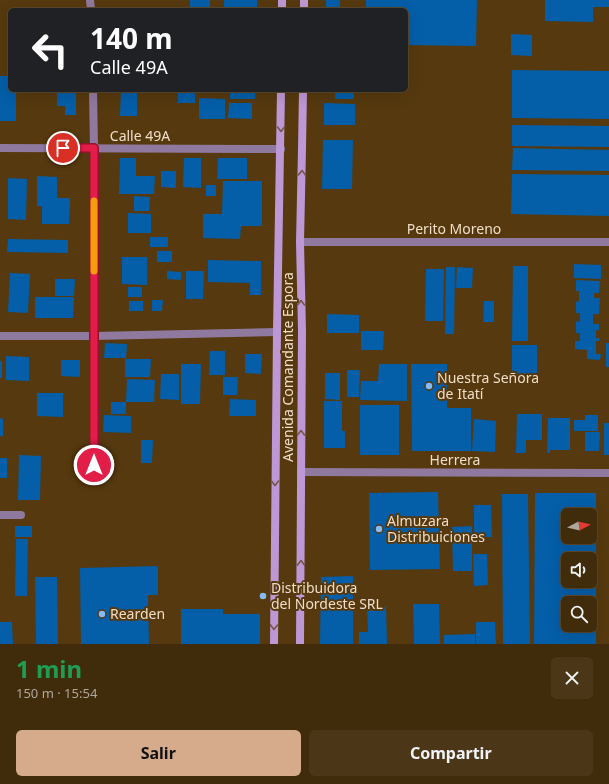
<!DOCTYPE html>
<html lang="es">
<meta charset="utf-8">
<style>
body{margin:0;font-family:"Noto Sans",sans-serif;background:#4b3718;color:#f1f3f6;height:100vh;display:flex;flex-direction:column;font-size:15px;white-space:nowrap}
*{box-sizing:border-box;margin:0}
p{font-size:13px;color:#aea79c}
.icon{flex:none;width:22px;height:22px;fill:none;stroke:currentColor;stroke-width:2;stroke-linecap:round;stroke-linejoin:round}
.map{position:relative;height:644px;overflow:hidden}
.details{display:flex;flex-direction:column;background:#402b0a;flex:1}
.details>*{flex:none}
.top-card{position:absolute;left:8px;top:8px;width:400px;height:84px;border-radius:6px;box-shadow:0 4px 16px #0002,0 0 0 1px #59472b;background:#202124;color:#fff;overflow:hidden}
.needle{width:26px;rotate:83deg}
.tools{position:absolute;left:561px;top:508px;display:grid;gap:8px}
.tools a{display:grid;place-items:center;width:36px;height:36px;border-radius:6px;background:#402b0a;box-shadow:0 4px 16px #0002,0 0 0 1px #59472b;font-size:20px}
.pin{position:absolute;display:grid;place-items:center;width:34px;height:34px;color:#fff;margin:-17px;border:2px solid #fff;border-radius:50%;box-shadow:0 1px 4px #0007}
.me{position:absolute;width:44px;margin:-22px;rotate:0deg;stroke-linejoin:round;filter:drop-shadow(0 0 3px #0008)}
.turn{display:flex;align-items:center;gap:14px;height:84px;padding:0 16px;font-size:18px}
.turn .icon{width:52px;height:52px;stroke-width:2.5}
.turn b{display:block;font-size:28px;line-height:34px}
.round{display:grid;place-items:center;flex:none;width:42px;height:42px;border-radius:6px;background:#4b3718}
.head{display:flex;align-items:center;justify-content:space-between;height:68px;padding:0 16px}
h1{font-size:24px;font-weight:700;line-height:30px;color:#1e9e55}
.button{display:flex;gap:8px;margin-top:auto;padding:8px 16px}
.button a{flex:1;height:46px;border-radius:6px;background:#d6ab8b;color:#111;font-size:16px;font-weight:700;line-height:46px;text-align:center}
.button a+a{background:#4b3718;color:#f1f3f6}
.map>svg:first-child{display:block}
</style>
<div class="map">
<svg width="609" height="644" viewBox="0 0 609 644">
<rect width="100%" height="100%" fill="#56390e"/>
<g fill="#045ea8" fill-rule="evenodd">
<path d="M190,0H210V8L190,7Z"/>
<rect x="224" y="0" width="33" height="10"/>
<rect x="326" y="0" width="14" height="9"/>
<path d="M366,0H477L476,46L406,45V10H366Z"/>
<path d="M545,0H609V7H593V22L545,21Z"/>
<path d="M511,34L532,35V56L511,55Z"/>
<path d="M512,70L609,71V119L512,118Z"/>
<path d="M0,76H10V90H16V121H0Z"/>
<path d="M121,90H137V116H120Z"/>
<rect x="178" y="90" width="17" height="13"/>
<rect x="230" y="90" width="25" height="9"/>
<rect x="335" y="90" width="19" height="9"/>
<path d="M57,93H76V115H65V106H57Z"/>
<path d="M199,98L225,99V119H199Z"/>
<path d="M229,103H252V119L228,118Z"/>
<path d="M324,103L355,104V125H324Z"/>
<path d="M512,125L609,126V147L512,146Z"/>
<path d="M323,140H353L352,189H322Z"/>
<path d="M513,148L609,150V171L512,170Z"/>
<path d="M120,158H136V176H155L154,194H119Z"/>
<path d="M184,158H201V188L183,187Z"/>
<path d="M218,158H247V179H217Z"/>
<path d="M161,171H176V188L161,187Z"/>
<path d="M512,174L609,175V216L511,214Z"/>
<path d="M37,176L57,177V198H70L69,224H42V206H37Z"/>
<path d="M8,178L27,179L26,220L8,219Z"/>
<path d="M223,181H262V226H241L240,239L203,238V214H222Z"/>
<rect x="206" y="185" width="10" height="11"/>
<path d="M134,196L150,197L149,211H134Z"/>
<path d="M128,213L151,214V233H128Z"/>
<rect x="150" y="237" width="18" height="10"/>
<path d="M8,239L68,240V253L7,252Z"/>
<rect x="157" y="251" width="15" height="11"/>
<path d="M122,257H147V285L122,284Z"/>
<path d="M208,260L261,261V295H250V283L208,282Z"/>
<path d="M574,264L601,265V279L574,278Z"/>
<path d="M513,266H528V341H512Z"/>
<path d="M446,267H455L454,334H445Z"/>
<path d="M457,267L473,268L472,288H456Z"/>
<path d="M426,269H444L443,321H425Z"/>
<path d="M167,271L181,272V280L167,279Z"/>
<path d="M186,271H204L203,299H186Z"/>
<path d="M10,273L30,274L28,313L8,312Z"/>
<path d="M55,279H75L74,296H55Z"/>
<path d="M576,280L600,281L599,293H594V298H600L599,314H593V324H599V330H596V338H599V341H596V354H601L600,360L587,359V350L575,349V341H580V333H576V321L580,322V313H576V302L579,301V291H576Z"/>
<rect x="128" y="287" width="14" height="10"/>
<path d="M35,297H74L73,318H35Z"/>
<path d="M152,300H163L162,311H152Z"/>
<rect x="129" y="301" width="14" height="10"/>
<path d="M484,301H494V322H483Z"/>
<path d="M327,314L359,315V333H327Z"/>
<path d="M361,331H384L383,350H361Z"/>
<path d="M105,343L127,344L126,359H151L150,377H125V358H104Z"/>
<rect x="606" y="343" width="3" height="24"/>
<path d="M512,345H537V375L512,374Z"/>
<path d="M210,351H225V375H209Z"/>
<path d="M245,354H262L261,374L245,373Z"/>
<path d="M6,356L29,357V381L6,380Z"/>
<path d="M61,360H80V377L61,376Z"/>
<rect x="0" y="361" width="2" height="17"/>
<path d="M181,364H201L200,404H181Z"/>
<path d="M379,364H407V401L360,400L361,381H378Z"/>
<path d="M411,364H447V408H471V451H412Z"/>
<path d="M347,370H360L359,397H347Z"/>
<path d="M325,373H340V400L325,399Z"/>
<path d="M161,374H179V400L160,399Z"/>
<path d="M223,377H238L237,395H223Z"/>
<path d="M127,379L155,380L154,402H126Z"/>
<path d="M37,393H63V417L37,416Z"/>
<path d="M230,399L256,400V416H229Z"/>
<path d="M324,401H342V431H345V448H324Z"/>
<rect x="111" y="402" width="15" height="12"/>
<rect x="360" y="405" width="39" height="50"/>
<path d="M517,414H542V440H526V453H516Z"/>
<path d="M104,415L131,416V433L103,432Z"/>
<path d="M585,415H598V431H574V420H585Z"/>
<path d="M0,418L3,419V436H0Z"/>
<path d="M548,418H570V450H550V453H547Z"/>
<path d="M474,419L496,421L495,452L472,451Z"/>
<rect x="604" y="423" width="5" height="32"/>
<path d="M585,432H600L599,451H585Z"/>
<path d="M141,440H153L152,463H141Z"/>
<path d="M19,455L41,456L40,500H18Z"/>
<rect x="0" y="458" width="7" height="20"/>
<path d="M438,492L440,569L370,570L369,493Z"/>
<path d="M535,493H596V644H534ZM568,515H590V537H568ZM568,559H590V581H568ZM568,603H590V625H568Z"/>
<path d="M502,494H528L530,644H503Z"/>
<path d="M474,505H491L492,537H474Z"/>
<rect x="15" y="526" width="17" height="11"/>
<path d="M472,526V571H453L452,527Z"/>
<path d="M16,539H28L27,596H15Z"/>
<path d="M473,554H487L488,585L474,586Z"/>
<path d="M158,566V595H148L149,644H81L80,568Z"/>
<path d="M353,576V644H320L321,577Z"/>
<path d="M35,577H57L58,644H36Z"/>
<path d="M413,604H439L440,644H414Z"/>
<path d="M386,607L387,644H359V632H368L367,608Z"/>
<path d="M181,609H223V614H260V644H181Z"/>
<path d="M0,622H12L13,644H0Z"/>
<path d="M476,622H495L496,644H476Z"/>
<path d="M475,634V644H444V635Z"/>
</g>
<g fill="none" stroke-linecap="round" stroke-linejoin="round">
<g stroke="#90799f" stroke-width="8">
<path d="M90,0L91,10"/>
<path d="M93,90L94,148V465"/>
<path d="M0,148L281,149"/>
<path d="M300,242H609"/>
<path d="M0,336H94L277,332"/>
<path d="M301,472L609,473"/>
<path d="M0,515H21"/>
</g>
<g stroke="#bd98d5" stroke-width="8">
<path d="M282,10V0"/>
<path d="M304,10V0"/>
<path d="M274,644L277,332L281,90"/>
<path d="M300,644L302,331L300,242L302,149L303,90"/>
</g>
</g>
<defs><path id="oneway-chevron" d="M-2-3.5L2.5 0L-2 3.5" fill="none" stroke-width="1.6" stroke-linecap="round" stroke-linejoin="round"/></defs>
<g stroke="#75564a">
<use href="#oneway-chevron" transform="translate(281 129) rotate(90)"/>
<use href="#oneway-chevron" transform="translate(302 173) rotate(-88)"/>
<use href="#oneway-chevron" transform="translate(301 303) rotate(-91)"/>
<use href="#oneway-chevron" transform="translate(301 433) rotate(-90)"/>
<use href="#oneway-chevron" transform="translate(275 483) rotate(90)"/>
<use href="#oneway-chevron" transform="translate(301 563) rotate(-89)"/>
<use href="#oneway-chevron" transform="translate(274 627) rotate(91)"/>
</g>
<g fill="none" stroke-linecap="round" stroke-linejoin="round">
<g stroke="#92132f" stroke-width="10">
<path id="route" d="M63,148H94V465"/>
</g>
<use href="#route" stroke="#e11d48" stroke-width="7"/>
<path stroke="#f59e0b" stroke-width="7" d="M94,271V201"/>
</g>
<g fill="#83bcfb" stroke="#56390e" stroke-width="1.5">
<circle cx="429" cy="386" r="4"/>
<circle cx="379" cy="529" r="4"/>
<circle cx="263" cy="596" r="4"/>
<circle cx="102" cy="614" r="4"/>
</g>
<g text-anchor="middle" stroke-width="4" stroke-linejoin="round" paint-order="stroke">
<g font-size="14" fill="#efddc8" stroke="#56390e">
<text x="140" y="141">Calle 49A</text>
<text x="454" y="234">Perito Moreno</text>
<text transform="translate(288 367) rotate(-90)" y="5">Avenida Comandante Espora</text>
<text x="455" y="465">Herrera</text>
</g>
<g font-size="14" fill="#efddc8" stroke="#56390e" text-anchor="start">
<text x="437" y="383">Nuestra Señora<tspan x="437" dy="16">de Itatí</tspan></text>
<text x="387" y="526">Almuzara<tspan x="387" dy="16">Distribuiciones</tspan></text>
<text x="271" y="593">Distribuidora<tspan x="271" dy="16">del Nordeste SRL</tspan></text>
<text x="110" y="619">Rearden</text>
</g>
</g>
</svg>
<div class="tools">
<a><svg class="needle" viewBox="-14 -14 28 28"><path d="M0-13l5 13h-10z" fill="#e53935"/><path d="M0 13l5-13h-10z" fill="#aea79c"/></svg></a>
<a><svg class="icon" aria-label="sound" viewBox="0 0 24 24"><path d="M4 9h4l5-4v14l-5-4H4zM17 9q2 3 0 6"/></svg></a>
<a><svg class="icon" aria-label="search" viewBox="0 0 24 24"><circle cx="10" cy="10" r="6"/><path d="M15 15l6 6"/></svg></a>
</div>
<div class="pin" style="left:63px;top:148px;background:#d93025"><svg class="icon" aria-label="arrive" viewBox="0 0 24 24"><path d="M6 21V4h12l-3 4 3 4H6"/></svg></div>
<svg class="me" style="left:94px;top:465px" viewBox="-20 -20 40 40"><circle r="17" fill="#e11d48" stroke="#fff" stroke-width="3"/><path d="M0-11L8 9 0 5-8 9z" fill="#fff"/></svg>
<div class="top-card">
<div class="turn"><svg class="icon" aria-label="left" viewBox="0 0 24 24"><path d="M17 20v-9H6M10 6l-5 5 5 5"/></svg><div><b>140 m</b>Calle 49A</div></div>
</div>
</div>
<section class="details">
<div class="head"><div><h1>1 min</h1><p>150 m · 15:54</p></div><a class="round"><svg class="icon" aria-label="close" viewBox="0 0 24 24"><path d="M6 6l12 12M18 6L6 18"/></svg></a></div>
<div class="button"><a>Salir</a><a>Compartir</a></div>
</section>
